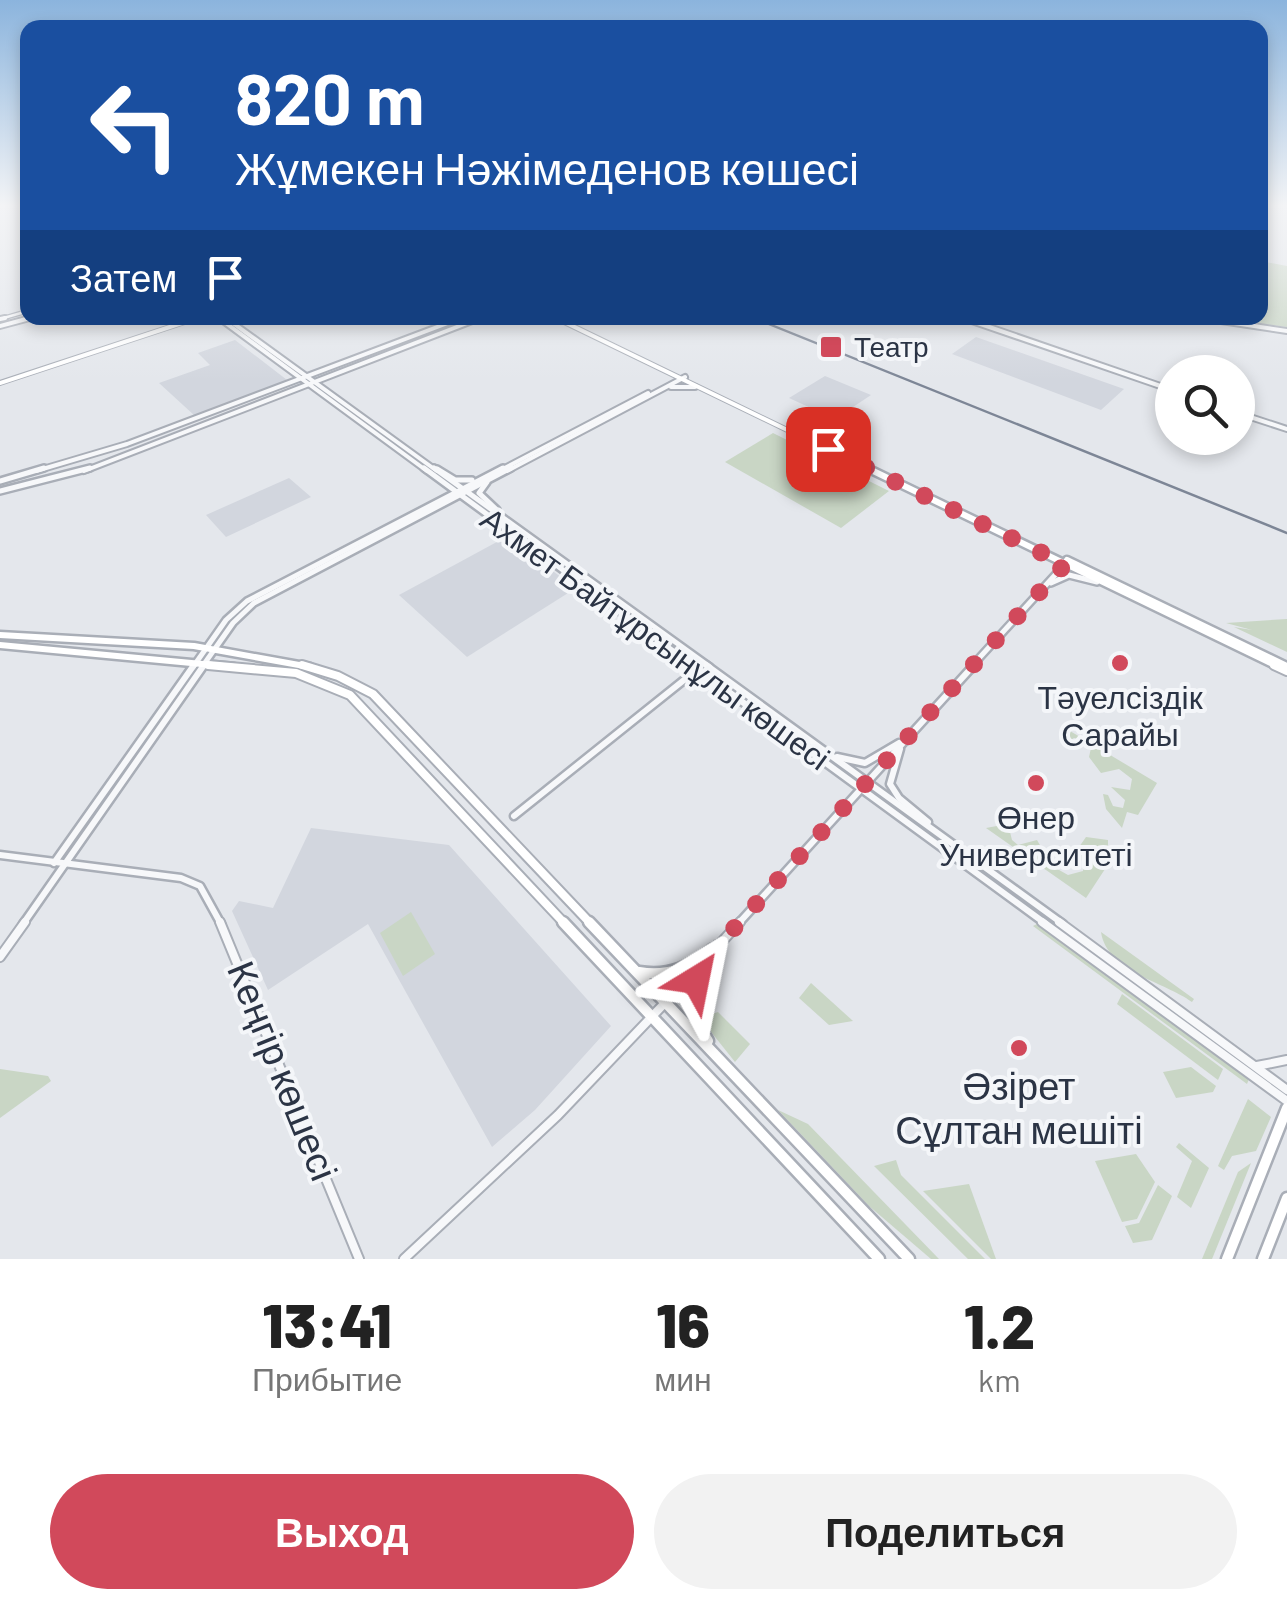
<!DOCTYPE html>
<html lang="ru">
<meta charset="utf-8">
<style>
body{margin:0;font-family:Barlow,sans-serif;background:#f2f2f2;color:#222;height:100vh;display:flex;flex-direction:column;font-size:38px;white-space:nowrap}
*{box-sizing:border-box;margin:0}
p{font-size:32px;color:#767676}
.icon{flex:none;width:55px;height:55px;fill:none;stroke:currentColor;stroke-width:2;stroke-linecap:round;stroke-linejoin:round}
.map{position:relative;height:1259px;overflow:hidden}
.drawer{display:flex;flex-direction:column;background:#fff;flex:1}
.drawer>*{flex:none}
.banner{position:absolute;left:20px;top:20px;width:1248px;height:305px;border-radius:20px;box-shadow:0 5px 15px #0003;background:#1a4fa0;color:#fff;overflow:hidden}
.controls{position:absolute;left:1155px;top:355px;display:grid;gap:20px}
.controls a{display:grid;place-items:center;width:100px;height:100px;border-radius:50%;background:#fff;box-shadow:0 5px 15px #0003;font-size:50px}
.pin{position:absolute;display:grid;place-items:center;width:85px;height:85px;color:#fff;margin:-42px;border-radius:20px;box-shadow:0 5px 15px #0006}
.me{position:absolute;width:110px;margin:-55px;rotate:35deg;stroke-linejoin:round;filter:drop-shadow(0 0 8px #0008)}
.turn{display:flex;align-items:center;gap:35px;height:210px;padding:0 50px;font-size:45px}
.turn .icon{width:130px;height:130px;stroke-width:2.5}
.turn b{display:block;font-size:70px;line-height:85px}
.then{display:flex;align-items:center;height:95px;padding:0 50px;background:#0003;gap:20px;font-size:38px}
.eta{display:flex;justify-content:space-evenly;align-items:center;height:170px;text-align:center}
.eta b{font-size:60px;font-weight:800;line-height:70px}
.primary-button{display:flex;gap:20px;margin-top:auto;padding:20px 50px}
.primary-button a{flex:1;height:115px;border-radius:60px;background:#d1495b;color:#fff;font-size:40px;font-weight:800;line-height:115px;text-align:center}
.primary-button a+a{background:#f2f2f2;color:#222}
.map>svg:first-child{display:block}
</style>
<div class="map">
<svg width="1287" height="1259" viewBox="0 0 1287 1259">
<rect width="100%" height="100%" fill="#e4e7ec"/>
<g fill="#d2d6de">
<path d="M976,337L1124,389L1101,410L952,354Z"/>
<path d="M235,340L287,380L195,416L159,383L210,365L198,353Z"/>
<path d="M825,376L871,395L835,419L789,398Z"/>
<path d="M289,478L311,497L226,537L206,515Z"/>
<path d="M506,537L576,588L467,657L399,595Z"/>
<path d="M311,828L449,845L611,1026L535,1110L492,1147L368,924L268,990L232,911L239,901L273,908Z"/>
</g>
<g fill="#c9d6c5">
<path d="M1260,261L1287,266V327L1216,318H1260Z"/>
<path d="M773,433L889,491L841,528L725,462Z"/>
<path d="M1287,619V652L1234,627L1252,630L1226,623Z"/>
<path d="M1067,731H1070L1157,783L1138,815L1127,812L1122,828L1106,809L1103,794L1108,795L1113,806L1123,808L1125,800L1111,787L1130,790L1132,779L1119,769L1101,773L1089,757L1091,748L1084,740L1074,738L1066,743Z"/>
<path d="M1002,825L1009,828L1012,840L1018,845L1037,840L1052,866L1068,875L1083,871L1084,861L1080,860L1079,847L1086,837L1108,840V847H1102L1098,854L1107,866L1086,898L986,828Z"/>
<path d="M411,912L435,954L403,976L380,933Z"/>
<path d="M1037,924L1249,1079L1247,1084L1033,926Z"/>
<path d="M1101,932L1194,999L1192,1002C1165,982 1107,972 1101,932Z"/>
<path d="M811,983L853,1021L829,1025L799,998Z"/>
<path d="M1122,994L1223,1069L1218,1080L1117,1004Z"/>
<path d="M718,1012L750,1044L735,1062L700,1018Z"/>
<path d="M1191,1067L1216,1086L1213,1092L1176,1098L1163,1072Z"/>
<path d="M0,1069L48,1076L51,1081L0,1118Z"/>
<path d="M1248,1099L1271,1117L1256,1151L1232,1156L1224,1170L1218,1166Z"/>
<path d="M778,1110L808,1124L939,1259H931L869,1206Z"/>
<path d="M1179,1143L1209,1168L1191,1208L1177,1197L1192,1161L1176,1147Z"/>
<path d="M1136,1154L1155,1182L1137,1219L1122,1222L1095,1161Z"/>
<path d="M896,1160L901,1175L985,1259H968L874,1166Z"/>
<path d="M1251,1163L1212,1259H1202L1238,1172Z"/>
<path d="M969,1184L996,1259H991L923,1191Z"/>
<path d="M1158,1185L1172,1196L1152,1240L1133,1243L1125,1226L1139,1223Z"/>
</g>
<g fill="none" stroke-linecap="round" stroke-linejoin="round">
<g stroke="#a9aeb7" stroke-width="5">
<g id="tertiary-far4">
<path d="M226,318L229,320"/>
<path d="M963,318L969,320"/>
<path d="M1201,318L1216,320"/>
<path d="M0,319L28,311"/>
<path d="M22,320L30,318"/>
<path d="M455,320L461,318"/>
<path d="M474,320L480,318"/>
</g>
</g>
<g stroke="#a9aeb7" stroke-width="8">
<g id="tertiary-far3">
<path d="M219,318L427,471"/>
<path d="M226,318L437,471"/>
<path d="M963,318L1172,390"/>
<path d="M1201,318L1287,331"/>
<path d="M0,319L5,318"/>
<path d="M0,326L30,318"/>
<path d="M671,387H695"/>
<path d="M1238,413L1287,429"/>
<path d="M36,471L127,444L461,318"/>
<path d="M84,471L480,318"/>
<path d="M499,471L648,393"/>
<path d="M507,471L685,377"/>
</g>
</g>
<g stroke="#a9aeb7" stroke-width="10">
<g id="tertiary-far2">
<path d="M424,468L695,667"/>
<path d="M434,468L710,667"/>
<path d="M437,469L455,480H472"/>
<path d="M0,481L44,468"/>
<path d="M487,482L479,493L497,510"/>
<path d="M0,491L90,468"/>
<path d="M1051,583L1069,575L1097,582"/>
<path d="M193,667L226,620L247,601L503,468"/>
<path d="M202,667L233,623L254,603L511,468"/>
<path d="M971,667L1066,563"/>
</g>
</g>
<g stroke="#a9aeb7" stroke-width="11">
<g id="tertiary-far1">
<path d="M692,665L1046,924"/>
<path d="M706,665L1063,924"/>
<path d="M900,749L890,784L899,798L928,822"/>
<path d="M837,757L865,763L899,743"/>
<path d="M514,816L699,668"/>
<path d="M0,855L181,878L200,886L221,924"/>
<path d="M54,863L194,665"/>
<path d="M23,924L204,665"/>
<path d="M738,924L974,665"/>
</g>
</g>
<g stroke="#a9aeb7" stroke-width="12">
<g id="tertiary">
<path d="M220,922L359,1259"/>
<path d="M1042,922L1287,1101"/>
<path d="M1059,922L1287,1090"/>
<path d="M717,947L740,922"/>
<path d="M0,957L25,922"/>
<path d="M1257,1066L1287,1060"/>
<path d="M404,1259L558,1115L703,963"/>
</g>
</g>
<g stroke="#a9aeb7" stroke-width="6">
<g id="secondary-far3">
<path d="M556,318L872,471"/>
<path d="M0,383L197,318"/>
</g>
</g>
<g stroke="#a9aeb7" stroke-width="11">
<g id="secondary-far2">
<path d="M867,468L1279,667"/>
<path d="M1067,560L1287,666"/>
<path d="M0,635L194,646L310,667"/>
<path d="M0,645L234,667"/>
</g>
</g>
<g stroke="#a9aeb7" stroke-width="12">
<g id="secondary-far1">
<path d="M208,665L296,673L350,695L565,924"/>
<path d="M302,665L338,676L373,694L591,924"/>
<path d="M1274,665L1287,671"/>
</g>
</g>
<g stroke="#a9aeb7" stroke-width="15">
<g id="secondary">
<path d="M563,922L879,1259"/>
<path d="M589,922L909,1259"/>
<path d="M639,972C670,977 689,967 713,949"/>
<path d="M708,1041C682,1000 693,984 718,946"/>
<path d="M1227,1259L1287,1108"/>
<path d="M1263,1259L1287,1198"/>
</g>
</g>
<use href="#tertiary-far4" stroke="#f7f8fa" stroke-width="2.5"/>
<use href="#tertiary-far3" stroke="#f7f8fa" stroke-width="4"/>
<use href="#tertiary-far2" stroke="#f7f8fa" stroke-width="5"/>
<use href="#tertiary-far1" stroke="#f7f8fa" stroke-width="6"/>
<use href="#tertiary" stroke="#f7f8fa" stroke-width="8"/>
<use href="#secondary-far3" stroke="#fff" stroke-width="4"/>
<use href="#secondary-far2" stroke="#fff" stroke-width="6"/>
<use href="#secondary-far1" stroke="#fff" stroke-width="8"/>
<use href="#secondary" stroke="#fff" stroke-width="10"/>
<path stroke="#7d8696" stroke-width="2.5" d="M754,318L1287,533"/>
</g>
<linearGradient id="sky" x2="0" y2="1"><stop stop-color="#8bb4dd"/><stop offset="0.54" stop-color="#f3f4f6"/><stop offset="1" stop-color="#f3f4f6" stop-opacity="0"/></linearGradient>
<rect width="1287" height="380" fill="url(#sky)"/>
<g fill="none" stroke-linecap="round" stroke-linejoin="round">
<path stroke="#d1495b" stroke-width="18" stroke-dasharray="0 32.4" d="M696,980L718,946L1065,564L828,449"/>
</g>
<g fill="#d1495b" stroke="#f4f6f9" stroke-width="4">
<rect x="819" y="335" width="24" height="24" rx="5"/>
<circle cx="1120" cy="663" r="10"/>
<circle cx="1036" cy="783" r="10"/>
<circle cx="1019" cy="1048" r="10"/>
</g>
<g text-anchor="middle" stroke-width="8" stroke-linejoin="round" paint-order="stroke">
<g font-size="28" fill="#2b3445" stroke="#f4f6f9" text-anchor="start">
<text x="854" y="357">Театр</text>
</g>
<g font-size="32" fill="#2b3445" stroke="#f4f6f9">
<text transform="translate(655 639) rotate(36)" y="11">Ахмет Байтұрсынұлы көшесі</text>
</g>
<g font-size="32" fill="#2b3445" stroke="#f4f6f9">
<text x="1120" y="709">Тәуелсіздік<tspan x="1120" dy="37">Сарайы</tspan></text>
<text x="1036" y="829">Өнер<tspan x="1036" dy="37">Университеті</tspan></text>
</g>
<g font-size="38" fill="#2b3445" stroke="#f4f6f9">
<text transform="translate(282 1071) rotate(68)" y="13">Кеңгір көшесі</text>
</g>
<g font-size="38" fill="#2b3445" stroke="#f4f6f9">
<text x="1019" y="1100">Әзірет<tspan x="1019" dy="44">Сұлтан мешіті</tspan></text>
</g>
</g>
</svg>
<div class="controls">
<a><svg class="icon" aria-label="search" viewBox="0 0 24 24"><circle cx="10" cy="10" r="6"/><path d="M15 15l6 6"/></svg></a>
</div>
<div class="pin" style="left:828px;top:449px;background:#d93025"><svg class="icon" aria-label="arrive" viewBox="0 0 24 24"><path d="M6 21V4h12l-3 4 3 4H6"/></svg></div>
<svg class="me" style="left:696px;top:980px" viewBox="-20 -20 40 40"><path d="M0-17L14 15 0 8-14 15z" fill="#d1495b" stroke="#fff" stroke-width="4"/></svg>
<div class="banner">
<div class="turn"><svg class="icon" aria-label="left" viewBox="0 0 24 24"><path d="M17 20v-9H6M10 6l-5 5 5 5"/></svg><div><b>820 m</b>Жұмекен Нәжімеденов көшесі</div></div>
<div class="then">Затем<svg class="icon" aria-label="arrive" viewBox="0 0 24 24"><path d="M6 21V4h12l-3 4 3 4H6"/></svg></div>
</div>
</div>
<section class="drawer">
<div class="eta">
<div><b>13:41</b><p>Прибытие</p></div>
<div><b>16</b><p>мин</p></div>
<div><b>1.2</b><p>km</p></div>
</div>
<div class="primary-button"><a>Выход</a><a>Поделиться</a></div>
</section>
